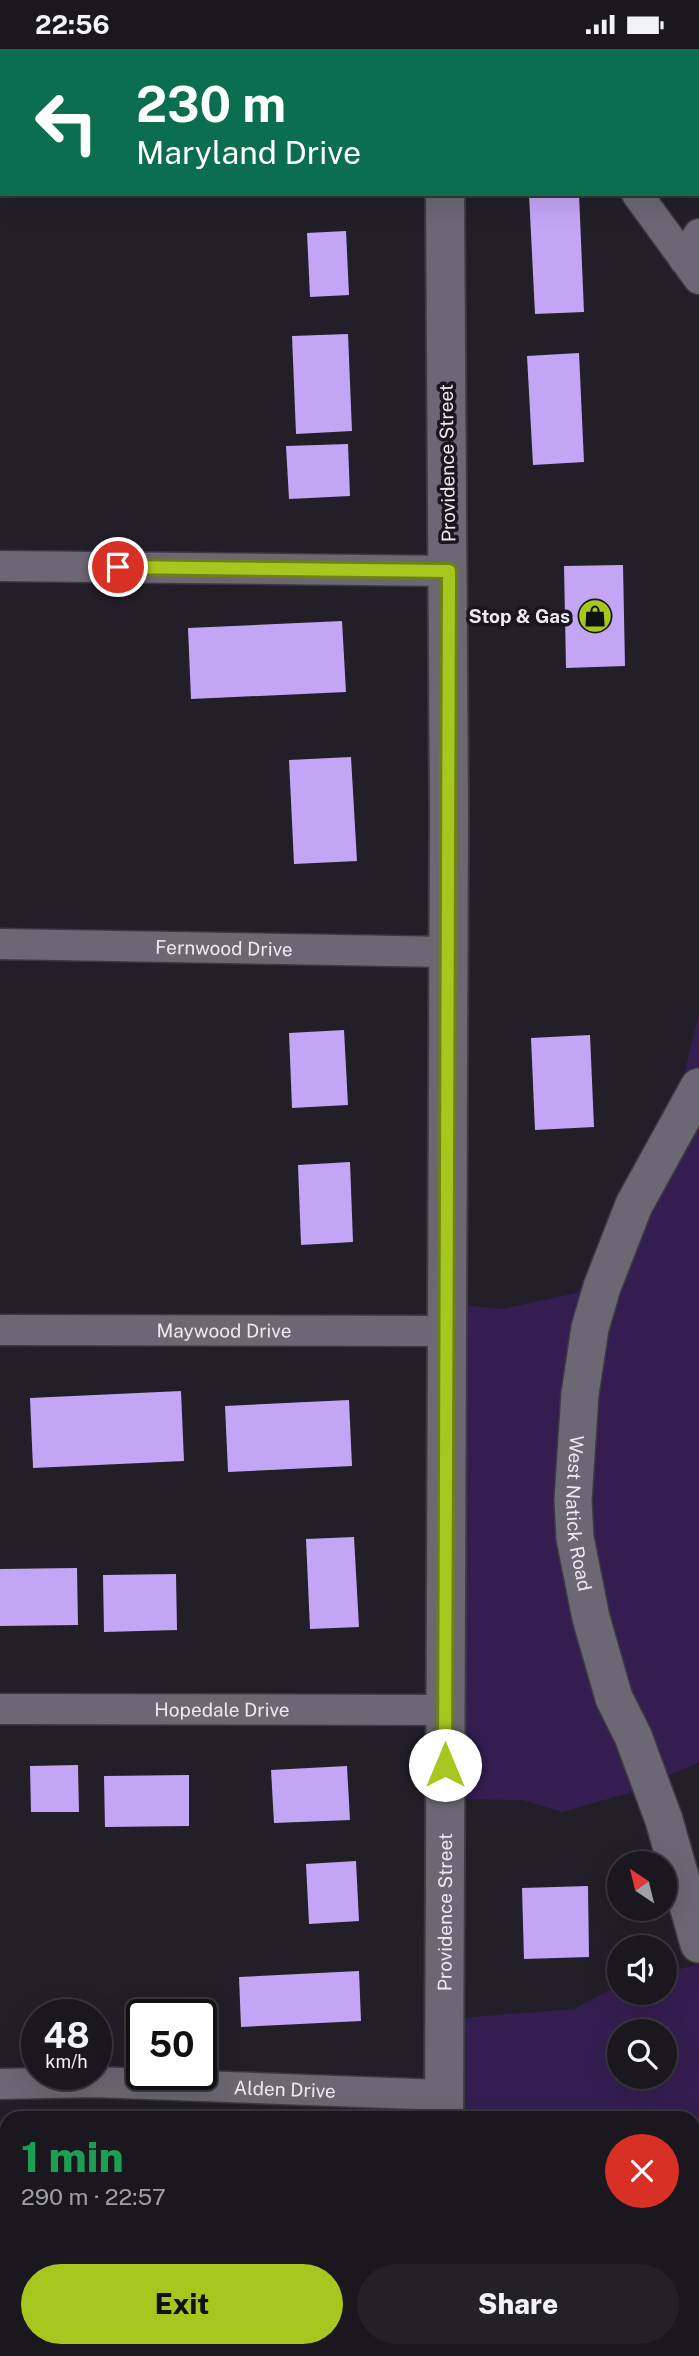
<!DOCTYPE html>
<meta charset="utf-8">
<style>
body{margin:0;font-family:"Public Sans",sans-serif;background:#232027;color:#f1f3f6;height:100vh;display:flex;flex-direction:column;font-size:26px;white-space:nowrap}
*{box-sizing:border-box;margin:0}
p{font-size:23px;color:#9f9fa4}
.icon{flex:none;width:38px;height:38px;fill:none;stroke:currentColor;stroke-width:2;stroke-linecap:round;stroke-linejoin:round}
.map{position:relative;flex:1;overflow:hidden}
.panel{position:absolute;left:0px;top:2062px;width:700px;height:247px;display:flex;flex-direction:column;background:#1a171e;border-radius:21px 21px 0 0;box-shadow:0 7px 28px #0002,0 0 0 2px #38363c}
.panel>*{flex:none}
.banner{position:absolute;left:0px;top:0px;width:700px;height:147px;box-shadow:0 7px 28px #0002,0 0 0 2px #38363c;background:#0b6e4f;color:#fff;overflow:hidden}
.needle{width:46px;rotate:325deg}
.tools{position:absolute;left:607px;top:1802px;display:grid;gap:14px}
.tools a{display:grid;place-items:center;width:70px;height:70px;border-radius:50%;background:#1a171e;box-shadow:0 7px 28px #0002,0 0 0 2px #38363c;font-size:35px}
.speed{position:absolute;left:21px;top:1950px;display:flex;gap:14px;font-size:35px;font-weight:700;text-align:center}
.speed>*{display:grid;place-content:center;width:91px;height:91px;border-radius:50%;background:#1a171e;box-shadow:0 7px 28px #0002,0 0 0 2px #38363c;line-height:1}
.speed small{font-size:18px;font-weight:400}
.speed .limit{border:4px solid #111;border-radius:10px;background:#fff;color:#111}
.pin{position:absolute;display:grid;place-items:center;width:60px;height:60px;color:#fff;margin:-30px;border:4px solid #fff;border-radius:50%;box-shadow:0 2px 7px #0007}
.me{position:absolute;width:77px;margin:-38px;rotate:0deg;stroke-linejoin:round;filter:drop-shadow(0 0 5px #0008)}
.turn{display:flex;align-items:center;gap:24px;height:147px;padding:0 21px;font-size:32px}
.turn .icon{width:91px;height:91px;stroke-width:2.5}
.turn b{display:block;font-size:49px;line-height:60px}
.round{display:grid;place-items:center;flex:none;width:74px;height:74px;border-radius:37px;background:#232027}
.summary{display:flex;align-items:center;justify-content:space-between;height:119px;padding:0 21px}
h1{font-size:42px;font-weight:800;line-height:52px;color:#1e9e55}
.cta{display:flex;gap:14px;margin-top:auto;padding:14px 21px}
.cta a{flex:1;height:80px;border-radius:42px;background:#a7c71e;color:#111;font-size:28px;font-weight:800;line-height:80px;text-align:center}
.cta a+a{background:#232027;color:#f1f3f6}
.status{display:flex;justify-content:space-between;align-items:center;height:49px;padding:0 35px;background:#1a171e;direction:ltr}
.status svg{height:19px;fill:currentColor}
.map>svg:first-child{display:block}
</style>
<div class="status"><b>22:56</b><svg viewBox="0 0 49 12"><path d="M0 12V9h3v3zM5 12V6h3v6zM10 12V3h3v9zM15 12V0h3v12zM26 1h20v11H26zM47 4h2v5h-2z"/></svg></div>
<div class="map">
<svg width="699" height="2307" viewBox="0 0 699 2307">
<rect width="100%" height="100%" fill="#221f28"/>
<g fill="#341e51" fill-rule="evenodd">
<path d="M699,965V1714L657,1731L650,1738L562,1763L523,1751L446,1750L452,1255L502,1260L576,1244L603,1213L680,1042Z"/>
<path d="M699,1915V2307H454L453,2301H693V2068H445L449,1970L574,1960L619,1936L620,1944H665V1924ZM620,1983H665V2028H620Z"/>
</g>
<g fill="#c3a5f5">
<path d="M529,145H579L584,263L535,265Z"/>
<path d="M346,182L349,246L310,248L307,184Z"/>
<path d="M348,285L352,382L296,385L292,287Z"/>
<path d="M579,304L584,413L533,416L527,307Z"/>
<path d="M348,395L350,447L289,450L286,397Z"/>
<path d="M623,516L625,617L566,619L564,517Z"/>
<path d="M342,572L346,643L191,650L188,579Z"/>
<path d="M351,708L357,812L294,815L289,711Z"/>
<path d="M344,981L348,1056L292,1059L289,984Z"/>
<path d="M590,986L594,1078L535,1081L531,989Z"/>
<path d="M350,1113L353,1193L301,1196L298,1116Z"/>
<path d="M181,1342L184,1412L33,1419L30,1349Z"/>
<path d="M349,1351L352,1417L228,1423L225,1357Z"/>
<path d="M354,1488L359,1578L310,1580L306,1490Z"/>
<path d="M77,1519L78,1576L0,1577V1520Z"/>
<path d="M176,1525L177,1581L104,1583L103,1526Z"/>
<path d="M78,1716L79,1763H31L30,1717Z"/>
<path d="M347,1717L350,1771L274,1774L271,1721Z"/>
<path d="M189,1726V1777L105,1778L104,1727Z"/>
<path d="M356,1812L359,1872L309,1875L306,1815Z"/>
<path d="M588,1837L589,1908L524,1910L522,1839Z"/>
<path d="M359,1922L361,1972L241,1978L239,1928Z"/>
<rect x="233" y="2301" width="51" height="6"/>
<rect x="305" y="2301" width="47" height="6"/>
</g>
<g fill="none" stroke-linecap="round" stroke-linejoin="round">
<g stroke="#3d3a42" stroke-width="33">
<g id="minor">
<path d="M0,122L2,121"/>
<path d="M637,145L699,230"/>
<path d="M684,210L699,185"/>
<path d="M0,517L449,522"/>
<path id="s1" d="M0,895L449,903"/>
<path id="s2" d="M0,1281L447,1282"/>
<path id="s3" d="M0,1660L445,1661"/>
<path id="s4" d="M0,2035L94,2033L443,2046"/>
</g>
</g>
<g stroke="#3d3a42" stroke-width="40">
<g id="tertiary">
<path id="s5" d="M699,1038L634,1156L602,1238L590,1279L580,1345L573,1451L575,1489L591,1569L614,1649L633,1687L664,1771L699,1895"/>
<path d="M699,2307V2306"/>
</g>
</g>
<g stroke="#3d3a42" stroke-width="42">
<g id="secondary">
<path d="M445,2V0"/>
<path id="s6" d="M444,2068L449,766L445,145"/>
<path d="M452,2301V2307"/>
</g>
</g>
<use href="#minor" stroke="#6b6873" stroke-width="30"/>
<use href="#tertiary" stroke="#6b6873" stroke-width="37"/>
<use href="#secondary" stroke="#6b6873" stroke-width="38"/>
</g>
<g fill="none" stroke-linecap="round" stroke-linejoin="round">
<g stroke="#6d8114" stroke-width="18">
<path id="route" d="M118,518L449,522L445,1716"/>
</g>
<use href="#route" stroke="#a7c71e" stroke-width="12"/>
</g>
<defs>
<g id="shop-disc" transform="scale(1.75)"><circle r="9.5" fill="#a7c71e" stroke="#19161e"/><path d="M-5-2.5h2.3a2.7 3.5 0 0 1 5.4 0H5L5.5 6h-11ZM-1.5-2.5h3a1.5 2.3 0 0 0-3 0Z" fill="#111"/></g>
</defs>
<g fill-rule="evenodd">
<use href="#shop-disc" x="595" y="567"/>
</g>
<g text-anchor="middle" stroke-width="7" stroke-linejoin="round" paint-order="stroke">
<g font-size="19" fill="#ece9f0" stroke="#19161e">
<text transform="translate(447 414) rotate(-91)" y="7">Providence Street</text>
<text dy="7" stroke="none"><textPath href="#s1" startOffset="224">Fernwood Drive</textPath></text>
<text dy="7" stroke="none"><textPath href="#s2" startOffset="224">Maywood Drive</textPath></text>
<text dy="7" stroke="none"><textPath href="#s5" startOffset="452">West Natick Road</textPath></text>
<text dy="7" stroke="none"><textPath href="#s3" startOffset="222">Hopedale Drive</textPath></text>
<text dy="7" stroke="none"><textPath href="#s6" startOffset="205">Providence Street</textPath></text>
<text dy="7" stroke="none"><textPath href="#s4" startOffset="285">Alden Drive</textPath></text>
</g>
<g font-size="19" font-weight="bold" fill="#ece9f0" stroke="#19161e" text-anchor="end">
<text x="570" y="574">Stop &amp; Gas</text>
</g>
</g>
</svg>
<div class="tools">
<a><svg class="needle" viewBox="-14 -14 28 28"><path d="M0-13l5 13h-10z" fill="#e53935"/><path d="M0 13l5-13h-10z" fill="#9f9fa4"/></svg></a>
<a><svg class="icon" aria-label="sound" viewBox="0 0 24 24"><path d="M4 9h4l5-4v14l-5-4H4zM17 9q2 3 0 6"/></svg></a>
<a><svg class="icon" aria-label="search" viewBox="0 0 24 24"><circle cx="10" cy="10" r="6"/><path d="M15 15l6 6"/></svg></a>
</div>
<div class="speed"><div>48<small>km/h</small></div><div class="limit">50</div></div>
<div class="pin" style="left:118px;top:518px;background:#d93025"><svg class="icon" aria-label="arrive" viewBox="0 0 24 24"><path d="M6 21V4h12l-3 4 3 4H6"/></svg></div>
<svg class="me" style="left:445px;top:1716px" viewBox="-20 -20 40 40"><circle r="19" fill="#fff"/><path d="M0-13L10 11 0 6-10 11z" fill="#a7c71e"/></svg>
<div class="banner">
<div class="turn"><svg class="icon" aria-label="left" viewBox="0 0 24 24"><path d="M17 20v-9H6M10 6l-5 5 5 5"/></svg><div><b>230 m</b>Maryland Drive</div></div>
</div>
<section class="panel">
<div class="summary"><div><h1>1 min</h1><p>290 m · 22:57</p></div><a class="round" style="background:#d93025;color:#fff"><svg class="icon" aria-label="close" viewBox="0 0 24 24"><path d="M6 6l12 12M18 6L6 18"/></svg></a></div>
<div class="cta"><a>Exit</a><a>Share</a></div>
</section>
</div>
